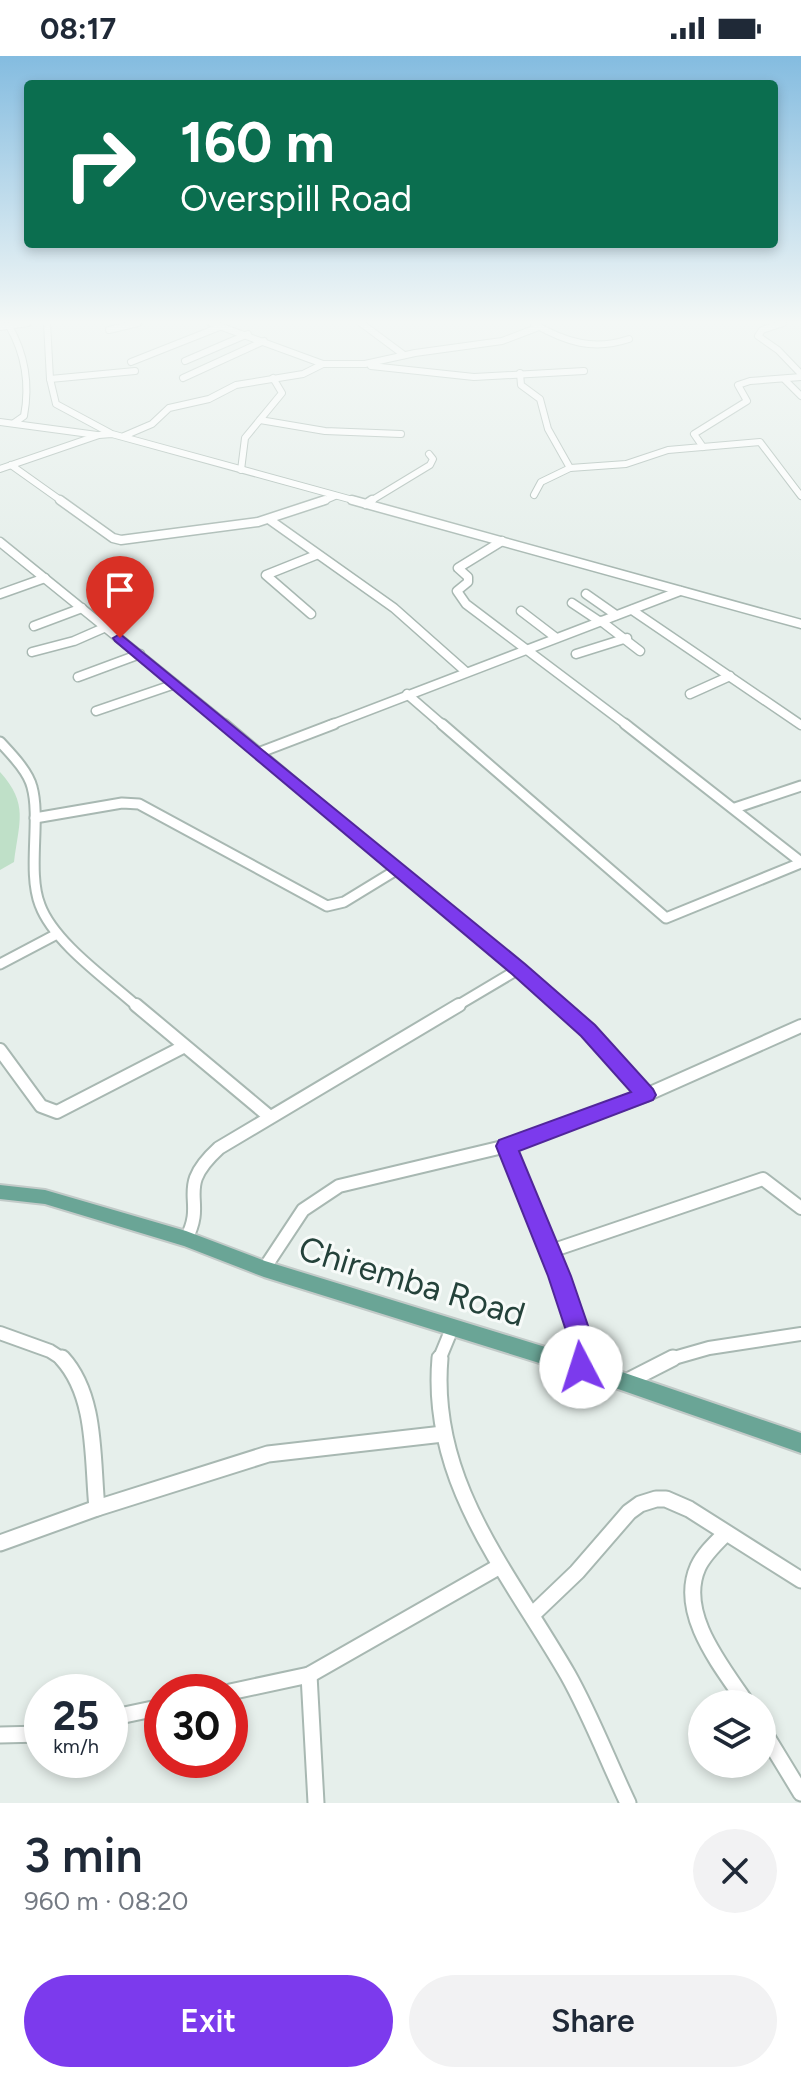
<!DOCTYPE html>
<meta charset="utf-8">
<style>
body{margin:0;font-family:Figtree,sans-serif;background:#f2f2f3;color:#1f2937;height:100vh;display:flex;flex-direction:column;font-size:30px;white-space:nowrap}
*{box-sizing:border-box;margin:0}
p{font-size:26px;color:#747a83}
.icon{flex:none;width:44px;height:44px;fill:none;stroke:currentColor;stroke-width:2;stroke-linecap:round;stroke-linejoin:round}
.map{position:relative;height:1747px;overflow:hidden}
.sheet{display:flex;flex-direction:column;background:#fff;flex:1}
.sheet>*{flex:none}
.banner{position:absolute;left:24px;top:24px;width:754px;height:168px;border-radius:8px;box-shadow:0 4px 12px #0003;background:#0b6e4f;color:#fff;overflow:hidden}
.buttons{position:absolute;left:688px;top:1634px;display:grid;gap:16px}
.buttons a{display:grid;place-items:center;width:88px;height:88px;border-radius:50%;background:#fff;box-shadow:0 4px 12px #0003;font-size:40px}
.speed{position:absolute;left:24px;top:1618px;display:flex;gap:16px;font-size:40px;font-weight:700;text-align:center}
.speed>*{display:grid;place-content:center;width:104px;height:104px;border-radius:50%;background:#fff;box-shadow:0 4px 12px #0003;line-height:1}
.speed small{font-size:20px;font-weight:400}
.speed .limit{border:12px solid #d22;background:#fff;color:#111}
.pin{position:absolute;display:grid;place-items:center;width:68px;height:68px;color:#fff;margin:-82px -34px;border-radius:50% 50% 50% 0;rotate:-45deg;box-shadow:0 0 8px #0007}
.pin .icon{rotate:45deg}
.me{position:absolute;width:88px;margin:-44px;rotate:355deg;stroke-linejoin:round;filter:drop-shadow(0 0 6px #0008)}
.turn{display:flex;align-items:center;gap:28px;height:168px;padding:0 24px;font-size:36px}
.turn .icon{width:104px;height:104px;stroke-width:2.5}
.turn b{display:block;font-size:56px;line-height:68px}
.round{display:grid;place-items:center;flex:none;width:84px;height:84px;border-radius:42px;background:#f2f2f3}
.overview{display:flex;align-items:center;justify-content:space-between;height:136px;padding:0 24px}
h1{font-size:48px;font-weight:600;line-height:60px}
.primary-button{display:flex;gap:16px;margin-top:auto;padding:16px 24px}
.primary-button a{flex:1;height:92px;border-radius:48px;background:#7c3aed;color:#fff;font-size:32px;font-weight:600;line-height:92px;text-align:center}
.primary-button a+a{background:#f2f2f3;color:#1f2937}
.status{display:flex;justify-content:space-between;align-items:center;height:56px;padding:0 40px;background:#fff;direction:ltr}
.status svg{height:22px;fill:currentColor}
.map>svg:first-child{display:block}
</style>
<div class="status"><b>08:17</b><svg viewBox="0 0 49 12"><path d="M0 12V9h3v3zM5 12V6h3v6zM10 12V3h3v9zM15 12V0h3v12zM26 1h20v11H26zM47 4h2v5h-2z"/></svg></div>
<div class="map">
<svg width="801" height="1747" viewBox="0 0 801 1747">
<rect width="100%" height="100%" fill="#e6efeb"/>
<path fill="#bfe0c8" d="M0,716C29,748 19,766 14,806L0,814Z"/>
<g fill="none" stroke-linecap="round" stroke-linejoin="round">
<g stroke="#a8b8b2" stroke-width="8">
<g id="minor-far4">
<path d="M47,267L50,323L56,348L110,377"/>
<path d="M211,267L323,308"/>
<path d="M361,267L404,299"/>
<path d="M783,267L762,274L758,280L778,294L801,318"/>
<path d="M534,268C566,286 593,295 629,283"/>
<path d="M9,270C25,298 30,328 24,360L14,367"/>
<path d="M0,271L28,267"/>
<path d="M109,274L138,267"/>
<path d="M185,305L248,278"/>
<path d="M131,306L222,270"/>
<path d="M371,310L474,321L584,315"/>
<path d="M520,317L521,329L540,343L548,373L570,412L541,426L534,439"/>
<path d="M183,322L264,285"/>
<path d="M50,323L135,315"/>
<path d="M785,324L801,340"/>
<path d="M260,364L325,375L401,378"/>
<path d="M0,366L97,379"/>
<path d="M124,380L152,368L169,352L209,343L236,329L303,318L323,308H365L415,297L502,285L539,271"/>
<path d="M703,391L694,378L747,345L738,329L750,325L801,321"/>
<path d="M11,409L63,446"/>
<path d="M570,412L626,408L668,394L760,386L801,440"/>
<path d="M0,413L99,379L112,378L360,446"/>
<path d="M241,414L245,382L282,337L273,322"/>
<path d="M321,446L335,440"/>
<path d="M369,446L430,409L433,403L429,398"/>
</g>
</g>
<g stroke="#a8b8b2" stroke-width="11">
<g id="minor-far3">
<path d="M60,444L113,482L121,484L258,466L325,444"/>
<path d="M352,444L801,568"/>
<path d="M366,448L372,444"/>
<path d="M270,464L394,552L465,615"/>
<path d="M502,485L458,512L468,521V526L457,535L466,548L628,670"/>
<path d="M0,486L227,670"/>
<path d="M0,538L45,522"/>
<path d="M586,538L616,559"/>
<path d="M572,547L599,565"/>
<path d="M632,554L801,669"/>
<path d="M521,555L555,581"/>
<path d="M311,558L266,519L316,499"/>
<path d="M601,565L640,595"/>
<path d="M34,570L82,552"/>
<path d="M32,596L74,585L106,571"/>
<path d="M576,598L627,582"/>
<path d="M78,621L140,598"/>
<path d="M407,638L444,670"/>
<path d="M690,638L730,620"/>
<path d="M96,655L175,628"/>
<path d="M328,670L680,535"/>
</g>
</g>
<g stroke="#a8b8b2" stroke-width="13">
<g id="minor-far2">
<path d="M224,668L561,951"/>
<path d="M442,668L666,862L801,807"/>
<path d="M625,668L801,806"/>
<path d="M0,686C11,698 28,715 32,731C41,763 27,816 40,849C54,887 108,924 138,951"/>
<path d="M258,697L334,668"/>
<path d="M735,752L801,730"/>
<path d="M35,762L122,747L139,748L327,850L344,846L398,813"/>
<path d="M0,908L57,878"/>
<path d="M455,951L519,913"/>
</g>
</g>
<g stroke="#a8b8b2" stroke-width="16">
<g id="minor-far1">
<path d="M136,949L270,1061"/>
<path d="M559,949L588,975L646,1039"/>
<path d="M0,994L41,1050L57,1056L183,991"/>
<path d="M507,1090L551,1195L584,1293L582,1304"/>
<path d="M186,1183C208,1142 173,1134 219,1092L459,949"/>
<path d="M551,1195L763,1123L801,1152"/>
<path d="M264,1213L303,1154L339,1130L507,1090L646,1039L801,970"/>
<path d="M0,1277L50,1295L64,1304"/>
<path d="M439,1304L453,1270"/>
<path d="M667,1304L709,1292L801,1278"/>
</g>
</g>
<g stroke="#a8b8b2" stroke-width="19">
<g id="minor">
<path d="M62,1302C97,1340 92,1403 97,1452"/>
<path d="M440,1302C429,1427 510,1518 568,1619C591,1660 608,1705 628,1747"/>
<path d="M581,1311L582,1302"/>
<path d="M626,1326L673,1302"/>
<path d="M726,1477C716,1487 704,1498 698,1511C677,1558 723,1612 747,1648"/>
<path d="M0,1487L97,1452L268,1398L443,1378"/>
<path d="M532,1559L577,1516L629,1456L640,1448L656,1443H666L689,1453L801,1524"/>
<path d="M309,1619L316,1747"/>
<path d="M230,1636L309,1619L500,1510"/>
<path d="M110,1662L162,1651"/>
<path d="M762,1673L801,1737"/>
<path d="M0,1679L42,1678"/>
</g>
</g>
<g stroke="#c2cac8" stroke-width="4">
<path id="major" d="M0,1129L45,1134L186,1175L265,1205L581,1302L801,1377V1397L581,1320L264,1221L184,1190L45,1148L0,1143Z"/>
</g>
<use href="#minor-far4" stroke="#fff" stroke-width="6"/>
<use href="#minor-far3" stroke="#fff" stroke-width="8"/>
<use href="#minor-far2" stroke="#fff" stroke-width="9"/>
<use href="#minor-far1" stroke="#fff" stroke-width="12"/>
<use href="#minor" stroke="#fff" stroke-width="15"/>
<use href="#major" fill="#6aa596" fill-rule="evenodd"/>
</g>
<linearGradient id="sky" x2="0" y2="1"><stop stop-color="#84bce0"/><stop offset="0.52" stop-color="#f4f8f6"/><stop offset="1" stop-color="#f4f8f6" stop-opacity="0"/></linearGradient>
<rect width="801" height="512" fill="url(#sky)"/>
<path fill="#7c3aed" stroke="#51269a" stroke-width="2" d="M120,578L525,908L595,969L653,1033L656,1039L653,1044L519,1095L571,1220L596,1293L589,1320L581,1323L572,1320L568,1311L572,1293L548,1220L496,1090L499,1084L631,1036L581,980L512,918L115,585L113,582Z"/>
<g text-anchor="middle" stroke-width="6" stroke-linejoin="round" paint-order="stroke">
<g font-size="34" fill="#24423a" stroke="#f7fbf9">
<text transform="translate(412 1225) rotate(17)" y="12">Chiremba Road</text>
</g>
</g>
</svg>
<div class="buttons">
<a><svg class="icon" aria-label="layers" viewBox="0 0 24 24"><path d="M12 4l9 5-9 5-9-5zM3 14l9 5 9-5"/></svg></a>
</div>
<div class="speed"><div>25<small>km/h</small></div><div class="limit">30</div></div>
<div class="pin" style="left:120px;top:582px;background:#d93025"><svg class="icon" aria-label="arrive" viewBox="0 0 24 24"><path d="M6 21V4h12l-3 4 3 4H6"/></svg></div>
<svg class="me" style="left:581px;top:1311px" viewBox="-20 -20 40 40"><circle r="19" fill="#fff"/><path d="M0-13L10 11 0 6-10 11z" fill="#7c3aed"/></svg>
<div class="banner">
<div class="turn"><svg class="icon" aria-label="right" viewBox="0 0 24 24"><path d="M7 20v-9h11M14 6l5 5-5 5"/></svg><div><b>160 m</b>Overspill Road</div></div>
</div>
</div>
<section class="sheet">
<div class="overview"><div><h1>3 min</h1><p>960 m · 08:20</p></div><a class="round"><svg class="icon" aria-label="close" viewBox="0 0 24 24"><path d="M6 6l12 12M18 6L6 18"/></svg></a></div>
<div class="primary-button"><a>Exit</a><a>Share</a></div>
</section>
